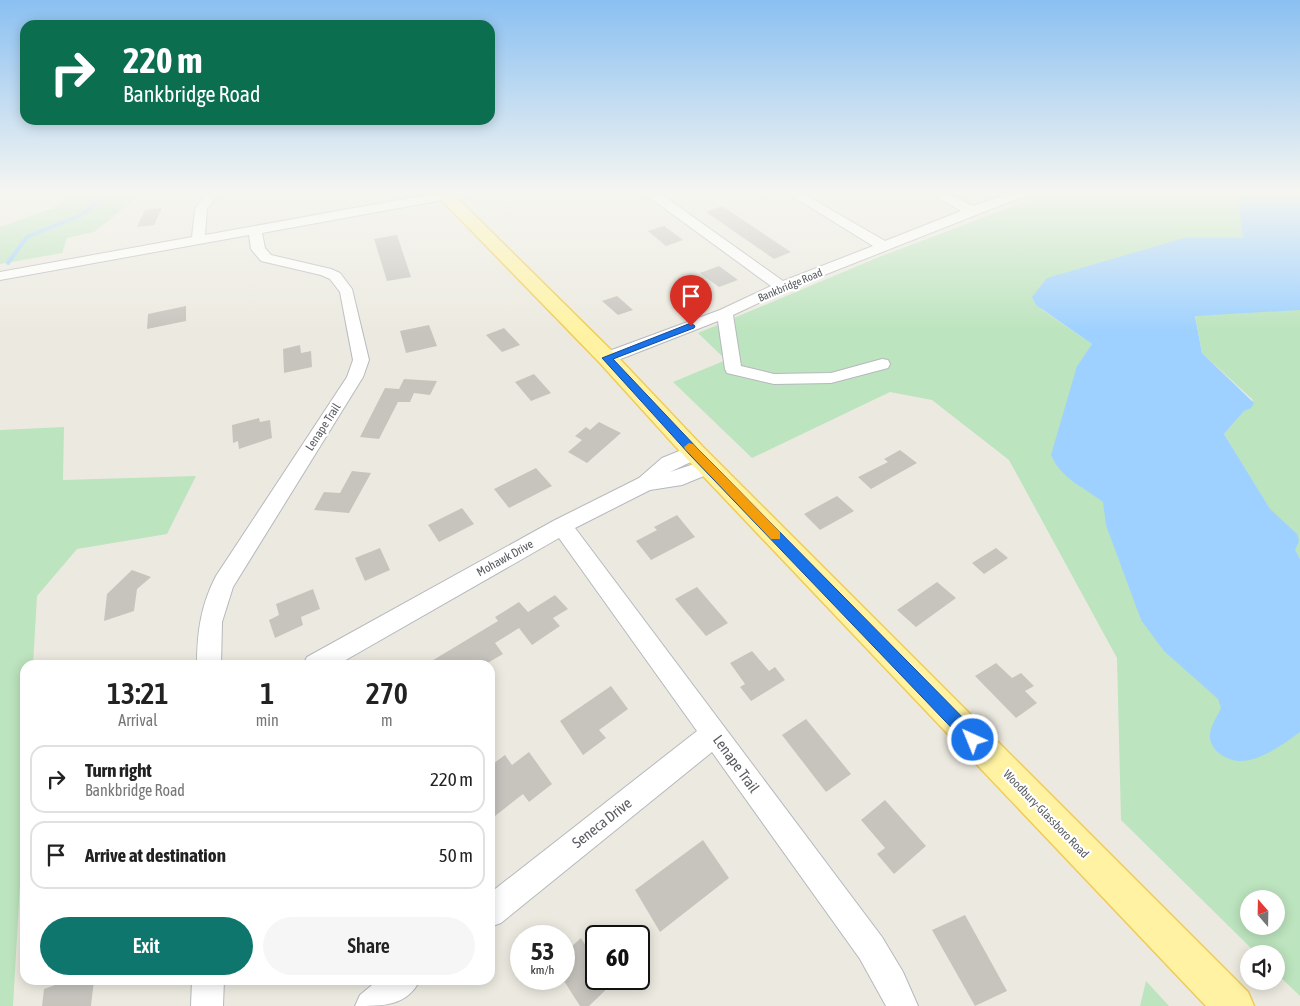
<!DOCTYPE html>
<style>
body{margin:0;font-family:"Asap Condensed",sans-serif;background:#f6f6f6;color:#222;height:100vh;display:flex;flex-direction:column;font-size:19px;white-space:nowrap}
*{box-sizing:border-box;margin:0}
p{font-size:16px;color:#767676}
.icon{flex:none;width:28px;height:28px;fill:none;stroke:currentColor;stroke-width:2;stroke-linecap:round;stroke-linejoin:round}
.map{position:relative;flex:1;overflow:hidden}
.details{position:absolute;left:20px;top:660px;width:475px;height:325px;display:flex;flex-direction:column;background:#fff;border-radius:15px;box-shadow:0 2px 12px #0003}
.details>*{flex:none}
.top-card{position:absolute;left:20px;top:20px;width:475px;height:105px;border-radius:15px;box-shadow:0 2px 12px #0003;background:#0b6e4f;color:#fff;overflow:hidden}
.needle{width:32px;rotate:340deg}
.buttons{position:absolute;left:1240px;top:890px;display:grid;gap:10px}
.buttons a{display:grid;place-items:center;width:45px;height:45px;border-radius:50%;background:#fff;box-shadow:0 2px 12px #0003;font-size:25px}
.speed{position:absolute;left:510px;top:925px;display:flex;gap:10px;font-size:25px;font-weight:700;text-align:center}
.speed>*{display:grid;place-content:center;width:65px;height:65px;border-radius:50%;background:#fff;box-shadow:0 2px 12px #0003;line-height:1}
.speed small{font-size:12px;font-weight:400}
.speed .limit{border:2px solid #111;border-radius:8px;background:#fff;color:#111}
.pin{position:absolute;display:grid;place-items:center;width:42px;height:42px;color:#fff;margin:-51px -21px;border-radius:50% 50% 50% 0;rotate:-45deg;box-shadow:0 0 5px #0007}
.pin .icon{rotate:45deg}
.me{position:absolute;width:55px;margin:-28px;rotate:316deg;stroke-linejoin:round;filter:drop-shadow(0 0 4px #0008)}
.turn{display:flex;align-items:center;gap:18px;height:105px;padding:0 20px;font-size:22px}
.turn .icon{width:65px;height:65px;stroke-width:2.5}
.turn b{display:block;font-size:35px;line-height:42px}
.eta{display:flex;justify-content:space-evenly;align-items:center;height:85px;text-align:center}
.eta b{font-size:30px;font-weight:600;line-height:35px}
.action{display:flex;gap:10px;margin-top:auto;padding:10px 20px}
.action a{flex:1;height:58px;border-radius:30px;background:#0f766e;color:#fff;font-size:20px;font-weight:600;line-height:58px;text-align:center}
.action a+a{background:#f6f6f6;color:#222}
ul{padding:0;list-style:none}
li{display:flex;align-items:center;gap:15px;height:68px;margin:0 10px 8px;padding:0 10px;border:2px solid #e0e0e0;border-radius:15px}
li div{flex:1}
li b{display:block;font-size:19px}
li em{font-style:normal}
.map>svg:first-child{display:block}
</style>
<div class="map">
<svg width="1300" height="1006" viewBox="0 0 1300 1006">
<rect width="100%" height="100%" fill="#eceae0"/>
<g fill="#bce4be" fill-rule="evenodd">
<path d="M76,191H146L94,232L67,238L62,253L0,264V227L53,208Z"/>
<path d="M1054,191H1239L1243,238H1184L1041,309L1092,344L1077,366L1103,502L1141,620L1300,700V996L1276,973V954H1257L1121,820L1117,658L1009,460L932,400L890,392L752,458L673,382L726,360L698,333L879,257ZM1249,899H1276V926H1249Z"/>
<path d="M1300,309V559L1224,434L1253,400L1202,353L1195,315Z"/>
<path d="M64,427L63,480L196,476L167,534L77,549L37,596L33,665H25V798L13,1006H0V430Z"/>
<path d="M1146,981L1169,1006H1140Z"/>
</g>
<path fill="#9ed1ff" d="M1237,191H1300V310L1195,316L1202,353L1254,403L1251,408L1244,411L1224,434L1270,509L1297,534L1299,541L1295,550L1300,559V732C1285,743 1261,761 1241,761C1224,761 1205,747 1211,729C1213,722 1218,715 1221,708L1218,699L1164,651L1141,620L1106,525L1103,502C1084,487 1061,479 1051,455L1077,366L1092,344L1036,305L1032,297L1047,278L1184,238H1243Z"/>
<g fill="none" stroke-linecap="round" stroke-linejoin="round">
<path stroke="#9ed1ff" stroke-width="4" d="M8,263L27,237L81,215L113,191"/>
</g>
<g fill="#c7c4be">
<path d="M722,206L791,252L774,259L706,212Z"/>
<path d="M162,208L154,225L137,227L145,210Z"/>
<path d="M664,226L683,240L666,246L648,231Z"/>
<path d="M397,235L411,277L387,281L374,239Z"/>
<path d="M719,266L738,280L719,287L700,273Z"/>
<path d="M617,296L633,310L618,315L602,301Z"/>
<path d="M186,306V321L147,329L148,314Z"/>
<path d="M429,325L437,346L406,353L400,331Z"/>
<path d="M504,328L520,345L502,352L486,335Z"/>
<path d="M300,345L301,353L311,351L312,367L284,373L283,349Z"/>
<path d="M534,374L551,393L531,401L515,382Z"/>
<path d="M404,379L437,381L430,395L414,393L410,402H398L379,439L360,437L385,388L399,389Z"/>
<path d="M259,418L260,422L270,420L272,438L239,449L238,441L233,443L232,425Z"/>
<path d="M599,422L621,433L587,463L568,452L582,440L575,436L586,427L590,430Z"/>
<path d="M900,450L917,463L871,489L858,477L888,462L884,459Z"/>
<path d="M536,468L552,486L509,508L494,489Z"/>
<path d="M352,471L371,473L349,513L314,510L324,492L340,493Z"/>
<path d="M837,496L854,511L820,530L804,514Z"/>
<path d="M462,508L474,524L439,542L428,525Z"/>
<path d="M677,515L695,537L651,560L636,541L657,530L654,527Z"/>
<path d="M380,548L390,570L365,581L355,558Z"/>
<path d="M996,548L1008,558L984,574L972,563Z"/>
<path d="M132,570L151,577L137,589L134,611L104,621L107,594Z"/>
<path d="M937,582L956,598L916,627L897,610Z"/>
<path d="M697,587L728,623L706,636L675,599Z"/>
<path d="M313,589L320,609L301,617L303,625L275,638L269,620L279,615L276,604Z"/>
<path d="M555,595L568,609L553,618L560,626L532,645L519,628L495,643L503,654L484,665H425L498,621L495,617L519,602L528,612Z"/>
<path d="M752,651L769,671L775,667L785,680L751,701L740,687L745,684L730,663Z"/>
<path d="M996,663L1012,678L1021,673L1034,686L1025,691L1037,703L1016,718L975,676Z"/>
<path d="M611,686L628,709L599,730L606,738L583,755L560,721Z"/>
<path d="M806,719L851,774L826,792L782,735Z"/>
<path d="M529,752L552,784L529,802L523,794L495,816L490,809V766L505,755L512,765Z"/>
<path d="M885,800L926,846L894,874L877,854L885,848L861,820Z"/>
<path d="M703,840L729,878L660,932L635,890Z"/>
<path d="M965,915L1007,991L975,1006L932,930Z"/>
<path d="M596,937V979H617L589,1006H580L564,981V953L581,938L586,946Z"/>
<path d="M69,980H94L91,1006H42L44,989Z"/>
</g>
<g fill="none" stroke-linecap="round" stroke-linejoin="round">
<g stroke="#b6b8bd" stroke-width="2">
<g id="minor">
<path d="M208,191H220L207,209L205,235L448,191H476L470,195L262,233L265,248L271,255L331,269L340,273L352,289L369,360L363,377L233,587L222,622L221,665H197C197,632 201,605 216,576L347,377L353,360L340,292L330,279L321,275L261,261L251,249L249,235L0,280V272L192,237L195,209Z"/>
<path d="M632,191H651L661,194L783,281L873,246L784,191H799L885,241L961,211L927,191H943L973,206L1018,191H1037L786,290L733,315L741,366L774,374L831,373L882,359L888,360L890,364L888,368L831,383L774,384L727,373L725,369L718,321L613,362H601L599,358L601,354L720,310L771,286L653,200Z"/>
<path d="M694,445L701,447L703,452L701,457L670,472L709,459L716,461L719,466L716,471L682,485L650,490L575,528L882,937L903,972L918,1006H886L860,959L712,752L501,923L490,927V893L697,731L559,538L337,665H303L307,657L555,520L639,478L662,458Z"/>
<path d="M192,980H224L223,1006H191Z"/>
<path d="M378,980H420C407,1006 384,1006 355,1006L360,995Z"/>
</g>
</g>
<g stroke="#f0cb55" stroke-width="3">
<path id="major" d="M433,191H450L614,353L702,446L1248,992L1254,1006H1206L686,458L600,363Z"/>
</g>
<use href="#minor" fill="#fff" fill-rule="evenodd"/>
<use href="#major" fill="#fff3a3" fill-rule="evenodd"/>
</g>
<linearGradient id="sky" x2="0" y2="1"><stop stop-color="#8ac0f1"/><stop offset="0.58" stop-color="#f6f6f1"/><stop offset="1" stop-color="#f6f6f1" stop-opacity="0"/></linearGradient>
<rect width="1300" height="332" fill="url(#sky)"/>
<path fill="#1a73e8" stroke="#114b97" d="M691,323L695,326L694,328L613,359L698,449L979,734L981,740L979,745L973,747L968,745L690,455L602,358Z"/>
<path fill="#f59e0b" d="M689,443L693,444L780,532V539H771L685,449L684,447Z"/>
<g text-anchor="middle" stroke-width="4.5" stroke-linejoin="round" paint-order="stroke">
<g font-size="11" fill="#595c61" stroke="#fff">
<text transform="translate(790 285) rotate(-23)" y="4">Bankbridge Road</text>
</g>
<g font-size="12" fill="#595c61" stroke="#fff">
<text transform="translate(323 427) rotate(-57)" y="4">Lenape Trail</text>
<text transform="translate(505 558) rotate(-29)" y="4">Mohawk Drive</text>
<text transform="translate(1046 814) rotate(46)" y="4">Woodbury-Glassboro Road</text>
</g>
<g font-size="15" fill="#595c61" stroke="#fff">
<text transform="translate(736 764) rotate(54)" y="5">Lenape Trail</text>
<text transform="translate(602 823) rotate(-38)" y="5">Seneca Drive</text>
</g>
</g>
</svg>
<div class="buttons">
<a><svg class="needle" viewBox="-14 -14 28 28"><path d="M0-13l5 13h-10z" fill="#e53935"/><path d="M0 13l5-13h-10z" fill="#767676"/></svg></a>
<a><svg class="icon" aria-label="sound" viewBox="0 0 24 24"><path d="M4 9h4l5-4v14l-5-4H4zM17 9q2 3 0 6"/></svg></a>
</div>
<div class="speed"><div>53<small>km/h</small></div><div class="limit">60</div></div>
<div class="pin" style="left:691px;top:326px;background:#d93025"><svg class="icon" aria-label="arrive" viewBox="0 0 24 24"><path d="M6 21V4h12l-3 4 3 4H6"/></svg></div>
<svg class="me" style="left:973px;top:740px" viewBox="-20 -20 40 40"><circle r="17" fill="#1a73e8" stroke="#fff" stroke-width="3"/><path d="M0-11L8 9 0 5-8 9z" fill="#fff"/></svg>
<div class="top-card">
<div class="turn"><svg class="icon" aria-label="right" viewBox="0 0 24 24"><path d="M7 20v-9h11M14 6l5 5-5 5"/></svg><div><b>220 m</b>Bankbridge Road</div></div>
</div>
<section class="details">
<div class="eta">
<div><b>13:21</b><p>Arrival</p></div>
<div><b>1</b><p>min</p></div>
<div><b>270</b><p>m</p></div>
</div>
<ul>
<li><svg class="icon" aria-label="right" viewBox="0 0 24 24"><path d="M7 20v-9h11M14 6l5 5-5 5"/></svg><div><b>Turn right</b><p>Bankbridge Road</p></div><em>220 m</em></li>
<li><svg class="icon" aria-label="arrive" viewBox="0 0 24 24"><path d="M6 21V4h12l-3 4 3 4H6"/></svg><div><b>Arrive at destination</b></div><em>50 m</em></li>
</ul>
<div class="action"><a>Exit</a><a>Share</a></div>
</section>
</div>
